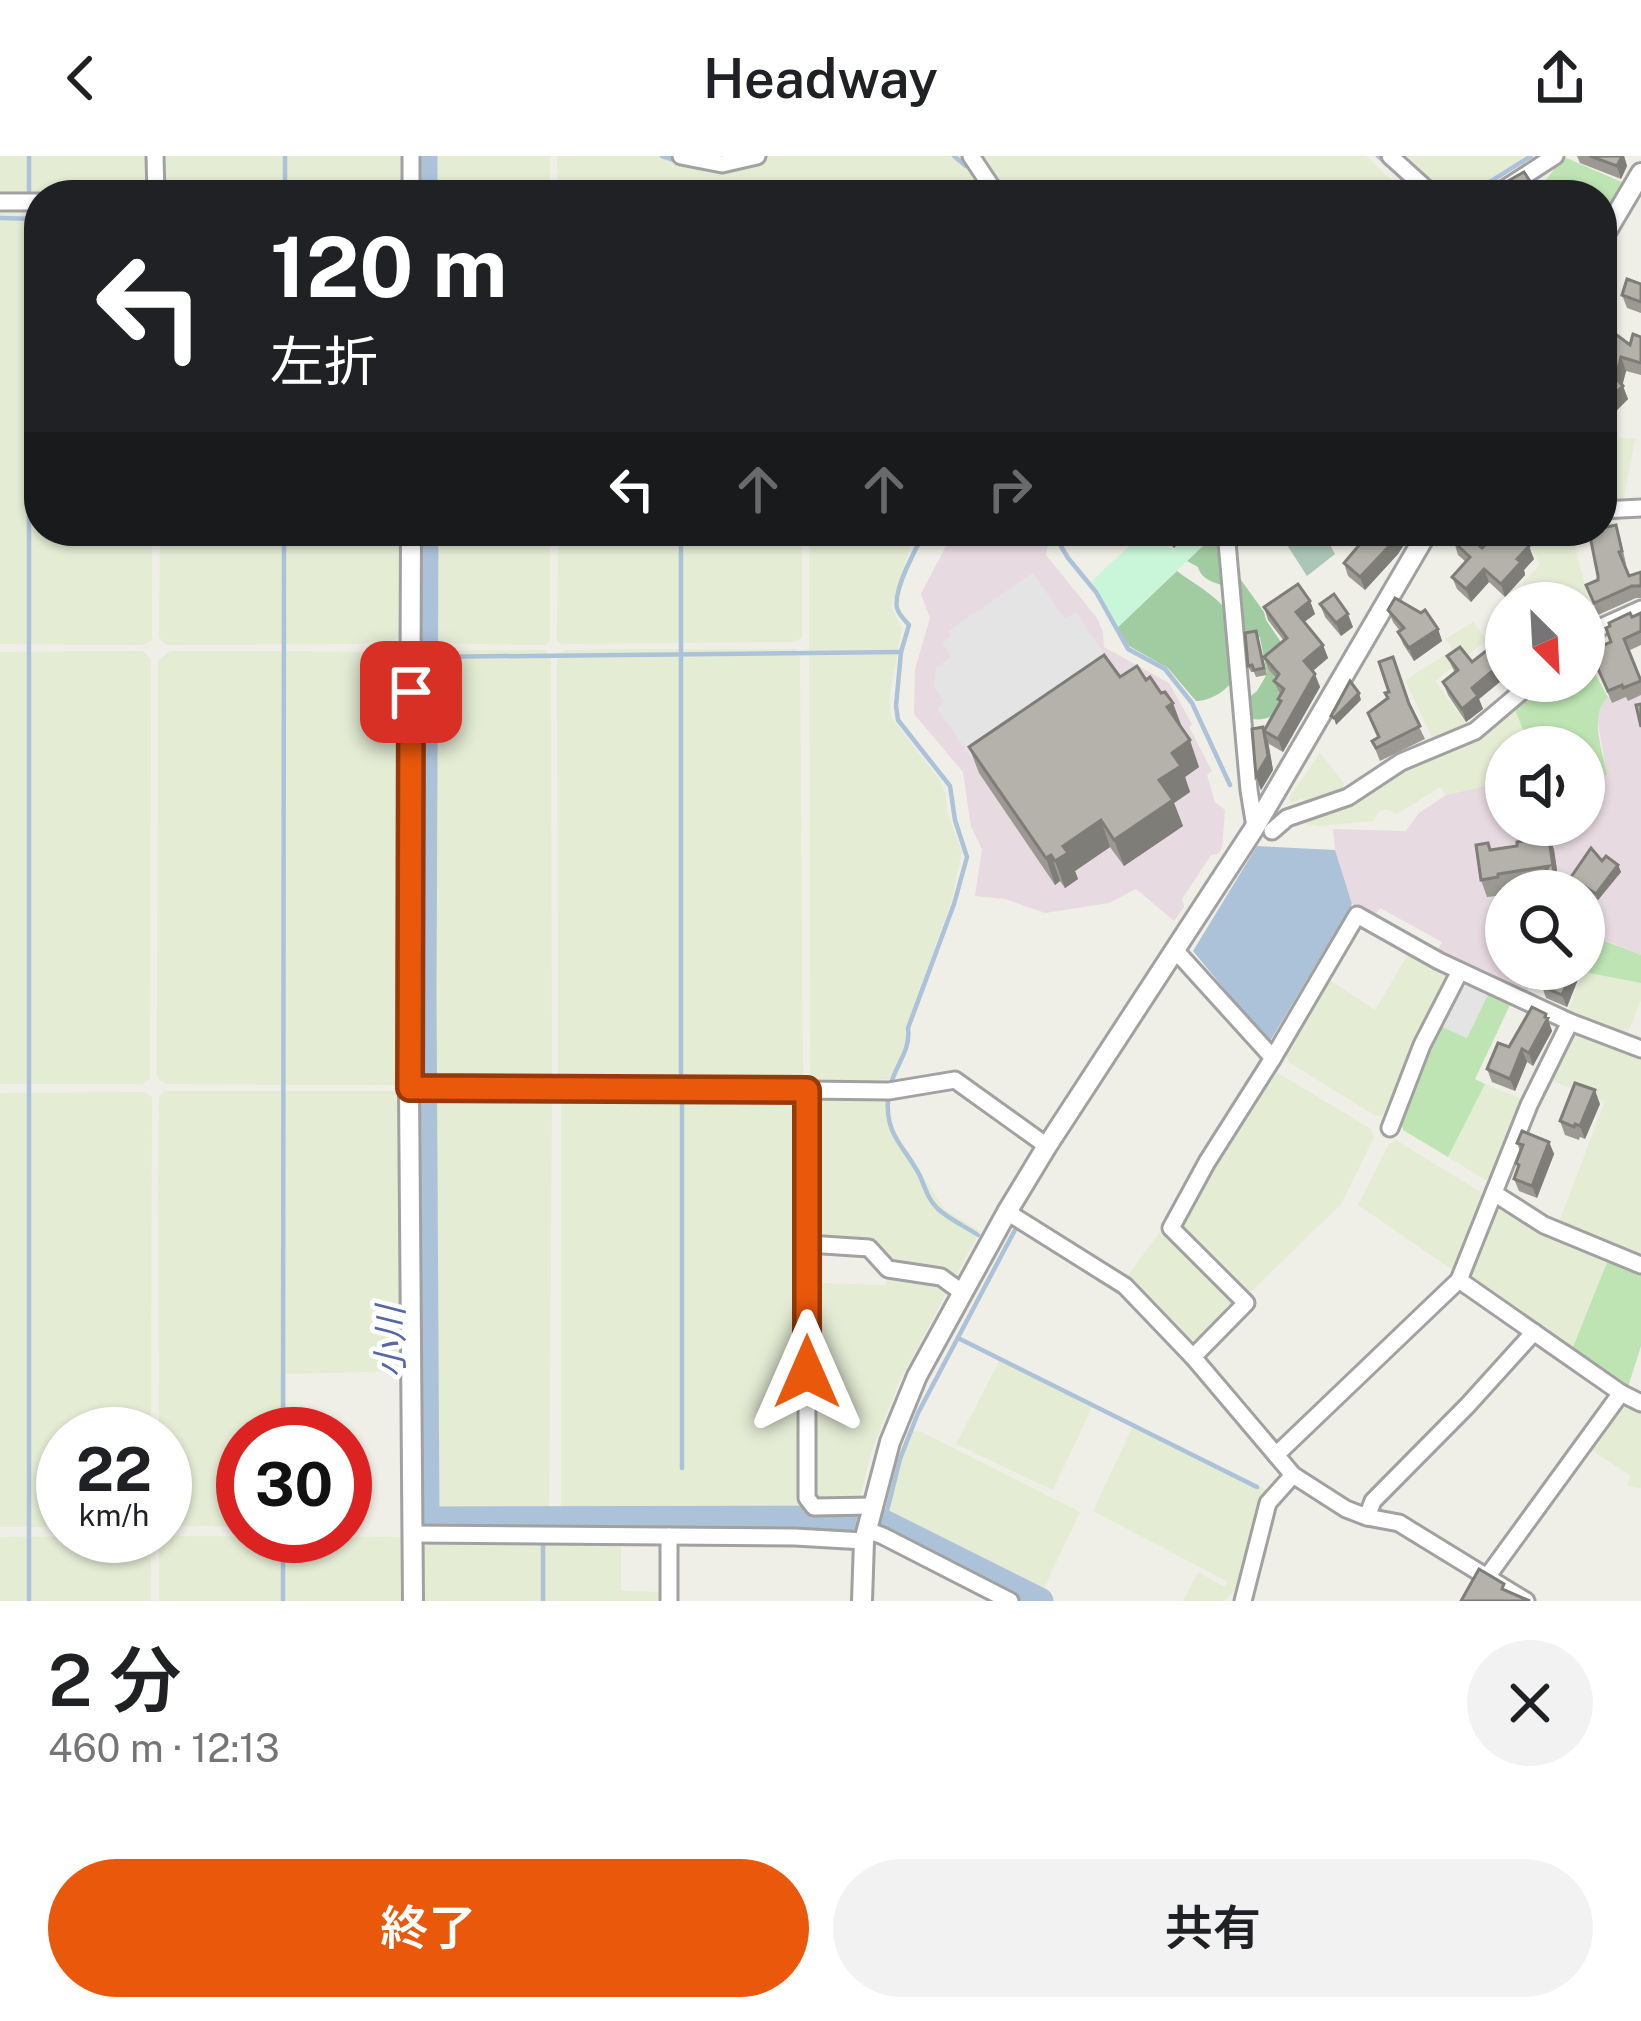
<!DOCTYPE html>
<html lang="ja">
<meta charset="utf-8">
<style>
body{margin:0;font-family:"Public Sans","Noto Sans JP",sans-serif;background:#f2f2f2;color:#202124;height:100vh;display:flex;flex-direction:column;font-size:45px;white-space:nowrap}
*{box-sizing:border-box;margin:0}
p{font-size:39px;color:#757577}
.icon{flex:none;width:66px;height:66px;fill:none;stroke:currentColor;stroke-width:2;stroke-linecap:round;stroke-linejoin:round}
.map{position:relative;height:1445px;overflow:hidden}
.sheet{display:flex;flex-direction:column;background:#fff;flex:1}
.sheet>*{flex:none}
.hud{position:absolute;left:24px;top:24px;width:1593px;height:366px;border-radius:48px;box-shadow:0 3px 9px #0004;background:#202124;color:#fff;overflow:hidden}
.needle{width:78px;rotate:156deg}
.tools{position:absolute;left:1485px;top:426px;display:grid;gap:24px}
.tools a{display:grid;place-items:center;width:120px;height:120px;border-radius:50%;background:#fff;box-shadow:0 3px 9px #0004;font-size:60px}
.speed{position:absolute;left:36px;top:1251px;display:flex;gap:24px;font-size:60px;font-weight:700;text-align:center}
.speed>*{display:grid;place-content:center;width:156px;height:156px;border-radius:50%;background:#fff;box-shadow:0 3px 9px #0004;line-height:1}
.speed small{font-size:30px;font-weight:400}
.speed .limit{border:18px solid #d22;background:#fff;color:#111}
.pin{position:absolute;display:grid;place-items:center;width:102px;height:102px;color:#fff;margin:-51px;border-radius:24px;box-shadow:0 6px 18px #0006}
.me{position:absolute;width:132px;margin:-66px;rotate:0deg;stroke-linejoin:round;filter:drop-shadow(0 0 9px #0008)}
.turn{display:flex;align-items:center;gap:42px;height:252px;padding:0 48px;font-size:54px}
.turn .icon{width:156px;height:156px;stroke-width:2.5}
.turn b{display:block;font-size:84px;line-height:102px}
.lanes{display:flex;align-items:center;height:114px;padding:0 48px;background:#0003;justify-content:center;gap:60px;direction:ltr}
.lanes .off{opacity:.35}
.round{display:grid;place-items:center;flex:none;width:126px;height:126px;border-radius:63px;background:#f2f2f2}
.headline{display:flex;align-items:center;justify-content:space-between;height:204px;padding:0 48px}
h1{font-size:72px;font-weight:600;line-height:90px}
.button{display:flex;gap:24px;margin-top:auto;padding:24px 48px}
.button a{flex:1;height:138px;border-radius:72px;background:#ea580c;color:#fff;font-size:48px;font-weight:600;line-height:138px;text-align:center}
.button a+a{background:#f2f2f2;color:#202124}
header{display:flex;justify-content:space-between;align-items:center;height:156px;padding:0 48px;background:#fff;font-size:54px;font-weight:600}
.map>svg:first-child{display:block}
</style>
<header><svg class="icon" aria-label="back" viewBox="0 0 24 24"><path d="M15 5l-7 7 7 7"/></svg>Headway<svg class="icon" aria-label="share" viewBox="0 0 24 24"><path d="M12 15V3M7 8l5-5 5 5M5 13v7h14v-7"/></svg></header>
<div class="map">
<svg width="1641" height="1445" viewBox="0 0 1641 1445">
<rect width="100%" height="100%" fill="#efefe7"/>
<g fill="#e8dae1">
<path d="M946,375H1020L1048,387L1046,399L1097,462L1103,476L1104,491L1169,527L1192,568L1189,571L1212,615L1207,619L1215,646L1225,654L1222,692L1218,698L1211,699L1182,743L1184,751L1174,765L1136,733L1109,747L1045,757L1005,743L975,740L982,693L971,671L963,616L914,558L915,513L930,462L921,438L947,388L941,385Z"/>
<path d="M1641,528V799L1584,776V735H1506V813H1540L1525,839L1437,795L1442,786L1380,752L1375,760L1352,748L1335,694L1333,673L1406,675L1419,657L1446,639L1506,625V669H1584V621L1607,619L1597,562L1600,549L1608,541Z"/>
</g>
<g fill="#e4ecd4">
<path d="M0,0H151V33L144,39H39L0,42Z"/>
<path d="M159,0H404V35L400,39H163Z"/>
<path d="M419,0H550V39H428L419,36Z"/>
<path d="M557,0H666L686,7L746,8L764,0H965L987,39H558Z"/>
<path d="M979,0H1366L1407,39H1003Z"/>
<path d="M1397,0H1526L1465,39H1440Z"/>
<path d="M0,57L39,58V375H152V484L142,489L0,488Z"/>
<path d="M1613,281L1635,283L1623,347L1602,348V322Z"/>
<path d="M160,375H405L404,473L400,481L391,485L359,488L167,489L159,482Z"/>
<path d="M420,375H550V485L545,489L420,487Z"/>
<path d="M558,375H802V482L794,486L562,488L557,485Z"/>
<path d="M809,375H924L910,391L891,451L902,472L889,545L892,562L941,626L946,638L947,655L962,696L951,746L906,871L904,891L889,923L814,930L810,925Z"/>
<path d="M1558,375H1571L1596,471L1584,483V447H1539L1523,427L1540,409L1528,386Z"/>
<path d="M1473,466L1487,484L1435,525L1470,573L1435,588L1405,524L1453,494L1446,483Z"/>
<path d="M617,493H795L800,501L803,926L799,931L564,930L558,924L557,498L565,494Z"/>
<path d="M546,494L551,502L552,923L547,930L418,928V500L421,495Z"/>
<path d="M143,495L151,504L150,923L142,928H0V496Z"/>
<path d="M170,495L397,496L404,500L403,924L397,929L167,928L159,924L157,919L158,505Z"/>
<path d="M1512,546L1530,591H1506V625L1446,639L1440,631L1397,658L1386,653L1380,655L1373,665L1319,670L1300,667L1299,664Z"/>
<path d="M1320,597L1344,627L1342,639L1309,651L1302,642L1292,647L1289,642Z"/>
<path d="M1409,797L1444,817L1446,824L1383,959L1376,960L1287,905L1285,897L1328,823L1375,854Z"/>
<path d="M1584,816L1641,827V844L1629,874L1619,878L1567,857Z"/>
<path d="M1580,877L1641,901V1100L1560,1064L1605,945L1552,925L1572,880Z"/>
<path d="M1271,917H1278L1371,973L1374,981L1341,1048L1252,1135L1241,1134L1184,1076L1182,1066Z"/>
<path d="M1485,928L1526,945L1493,1023L1487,1025L1448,1001Z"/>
<path d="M165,935H398L404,942V1215L286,1218V1278H243V1371L165,1369V1278H159L158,1020L159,940Z"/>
<path d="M144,936L152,941L151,1278H63V1371H0V937Z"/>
<path d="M550,937L552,944L549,1372L430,1371L419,1368L417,942L420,938Z"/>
<path d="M798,938L804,947L805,1373L561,1372V939Z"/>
<path d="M819,938L891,941L889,960L900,987L945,1054L980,1075L953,1125L892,1111L871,1090L813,1086L810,943Z"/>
<path d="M1396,984L1482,1037L1485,1044L1457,1117L1358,1049L1389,988Z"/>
<path d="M1501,1050L1608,1104L1571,1196L1472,1125L1469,1114L1494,1052Z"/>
<path d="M1162,1073L1234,1146V1152L1196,1189L1190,1187L1127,1121Z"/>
<path d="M887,1118L932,1123L949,1132L899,1226L872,1294L860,1343L822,1348L812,1338V1127L886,1129Z"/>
<path d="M1001,1202L1094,1247L1053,1334L956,1288Z"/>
<path d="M1630,1247L1641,1252V1332L1627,1330L1630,1319L1588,1292L1616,1252Z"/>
<path d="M1134,1268L1267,1334L1261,1347L1238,1431L1224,1445H1183L1198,1416L1225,1431L1228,1426L1093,1355Z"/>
<path d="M908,1274L921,1276L1080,1356L1038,1445H1026L887,1373L883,1359Z"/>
<path d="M143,1380L151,1388V1445H0V1381Z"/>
<path d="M168,1380L400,1381L405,1384V1445H159V1386Z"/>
<path d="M431,1388L621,1389V1435L666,1436V1445H420L419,1395L424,1390Z"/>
</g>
<g fill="#bde4b2">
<path d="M1564,1L1624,27L1602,63V39H1540L1544,26Z"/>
<path d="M1584,498L1608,541C1588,559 1603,595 1607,619L1584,621V591H1530L1512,546L1539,525H1584Z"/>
<path d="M1597,782L1641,799V827L1584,816Z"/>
<path d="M1488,838L1510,849L1475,923L1485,928L1448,1001L1403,974L1401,966L1441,870L1467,882Z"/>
<path d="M1608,1104L1641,1117V1190L1627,1234L1571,1196Z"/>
</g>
<g fill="#a1cba0">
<path d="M1219,375L1224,430C1213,426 1201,423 1198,411L1187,405Z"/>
<path d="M1177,415C1190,425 1205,433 1218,445C1238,462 1224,498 1234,521C1228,535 1210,545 1196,545L1168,512L1129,490L1117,472Z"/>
<path d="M1236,417L1264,456L1266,464L1283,489L1280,516L1274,521L1282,548C1275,560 1267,565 1253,563L1247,543L1257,535L1267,518L1260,481L1243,478L1240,472Z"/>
</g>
<path fill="#aac6b6" d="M1278,375H1322L1335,398L1307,420Z"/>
<path fill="#c9f5d8" d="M1145,375H1150L1173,394L1192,375H1218L1117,472L1092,425Z"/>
<g fill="#e4e4e4">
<path d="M1033,417L1065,463L1076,456L1117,516L978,611L937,552L945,546L934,530L936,512L951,501L942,487L951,480L948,475Z"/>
<path d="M1469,829L1488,838L1467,882L1441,870L1459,832Z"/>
</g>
<path fill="#acc2d9" d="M1257,690L1335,694L1352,748L1269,887L1193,795Z"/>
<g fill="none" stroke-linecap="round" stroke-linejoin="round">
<g stroke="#acc2d9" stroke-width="4.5">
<path d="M285,0V39"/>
<path d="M662,0L680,6"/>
<path d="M954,0L966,10"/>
<path d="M1378,0L1421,39"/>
<path d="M1004,30L1012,39"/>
<path d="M1469,39L1531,0"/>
<path d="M0,62L39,63"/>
<path d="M681,375V927"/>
<path d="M1052,375L1068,402L1096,436L1128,493L1165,513L1192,547L1230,629"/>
<path d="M425,501L901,496"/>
<path d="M890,931C895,909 911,895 908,872L954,748L967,701L955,664L950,630L898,564L896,550L901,496L909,469C904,463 899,459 897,452C893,434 916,391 926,375"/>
<path d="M682,939V1312"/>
<path d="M888,942C885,981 905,990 920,1020C926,1033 927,1042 938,1053C949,1063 966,1071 978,1079"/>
<path d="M958,1182L1257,1331"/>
<path d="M283,1278L284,375"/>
<path d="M543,1365V1445"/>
<path d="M884,1367L900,1303L918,1257L1016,1072"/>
<path d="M29,1445V0"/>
<path d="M283,1445V1380"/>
</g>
<g stroke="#acc2d9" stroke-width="27">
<path d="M424,0V39"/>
<path d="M425,375L423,837L426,1364L851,1363L884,1367L1040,1445"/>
</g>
<g stroke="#a1a1a1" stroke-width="21">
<g id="minor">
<path d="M155,0L156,39"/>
<path d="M681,0L722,8L757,0"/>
<path d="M971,0L997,39"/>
<path d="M1390,0L1433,39"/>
<path d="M411,39V0"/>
<path d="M1495,39L1555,0"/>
<path d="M0,46H39"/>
<path d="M1602,354L1641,352"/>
<path d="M1226,375L1249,634L1255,671"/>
<path d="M1584,487L1601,471L1641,453"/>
<path d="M1272,675L1287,662L1348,641L1401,606L1475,575L1534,525"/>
<path d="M1176,795L1273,902"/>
<path d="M409,932L807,934"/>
<path d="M1390,972L1422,889L1460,815"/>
<path d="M1494,1037L1544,1069L1641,1109"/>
<path d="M1007,1056L1125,1130L1193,1201L1293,1319L1346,1353L1367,1361L1399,1367L1526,1445"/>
<path d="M808,1088L869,1092L888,1113L941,1121L963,1137"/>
<path d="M1459,1124L1621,1237L1641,1247"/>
<path d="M1193,1201L1246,1147L1171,1072L1207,1006L1273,902L1357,759L1439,805L1570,866L1641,893"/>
<path d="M1276,1299L1459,1124L1529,949L1570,866"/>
<path d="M873,1350L814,1351L807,1342V934L889,935L955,924L1047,990"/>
<path d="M1367,1361L1373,1345L1467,1250L1534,1176"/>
<path d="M867,1374L883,1380L1010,1445"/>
<path d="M412,1378L795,1381L864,1385"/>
<path d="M669,1380V1445"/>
<path d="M1487,1421L1621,1237"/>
<path d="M1243,1445L1268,1347L1293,1319"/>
</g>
</g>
<g stroke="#a1a1a1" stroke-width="24">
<g id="tertiary">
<path d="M1602,83L1641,17"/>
<path d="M411,375L409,932L413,1445"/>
<path d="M862,1445L864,1385L890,1286L917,1220L1007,1056L1047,990L1255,671L1428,375"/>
</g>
</g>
<use href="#minor" stroke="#fff" stroke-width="15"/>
<use href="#tertiary" stroke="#fff" stroke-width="18"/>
</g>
<g fill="#9b9992">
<path d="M1577,0H1624L1627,10L1621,23L1580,7Z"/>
<path d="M1641,128V157L1627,152L1622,139Z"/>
<path d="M1602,168L1630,189L1641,181V219L1626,215L1622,229L1628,243L1616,255L1606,287L1607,291L1602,312Z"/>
<path d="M1155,375H1189L1174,392Z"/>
<path d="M1371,375H1407L1409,381L1398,398L1365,434L1348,420L1344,407Z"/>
<path d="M1501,375H1553L1523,385L1534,403L1524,414L1525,419L1505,441L1489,426L1471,446L1457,433L1452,421L1466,406L1458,399L1454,386L1482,392Z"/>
<path d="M1620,381L1626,408H1624L1629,420L1641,416V442H1636L1598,459L1586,429L1598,424Z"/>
<path d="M1310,445L1315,458L1304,466L1323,489L1328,502L1313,515L1320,531L1283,596L1269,588L1268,586L1273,614L1261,634L1256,620L1264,575L1280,548L1278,543L1280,539L1274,525L1276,522L1269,514L1264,501L1284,485L1268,464L1264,451Z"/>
<path d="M1320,448L1353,471L1341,480L1325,461Z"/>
<path d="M1388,454L1438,473L1442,485L1414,505L1403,488L1398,476L1400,475L1393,466Z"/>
<path d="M1641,457V489L1628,495L1641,526V539L1628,545L1626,541L1612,547L1590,495L1611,486L1632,461Z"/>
<path d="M1256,475L1267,519L1256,521L1254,516H1251L1248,510Z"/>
<path d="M1495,488L1506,525H1512L1505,530L1501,525L1479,543L1483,553L1466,566L1448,539L1443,526L1455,517L1447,500L1472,506Z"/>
<path d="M1120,521L1183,574L1199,611L1185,621L1190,636L1174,647L1183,670L1124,710L1110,691L1075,715L1078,723L1065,732L1060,725L1055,729L979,617L969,591Z"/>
<path d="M1385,537L1409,550L1425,583L1380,605L1372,585L1378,581L1368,557L1387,542Z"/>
<path d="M1548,677L1554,694L1560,735H1540L1538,730L1504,735L1505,739L1487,741L1481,724L1488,687L1491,694L1517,690Z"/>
<path d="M1618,709L1621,716L1598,744L1573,727L1571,721Z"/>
<path d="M1548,813H1582L1567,851L1546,842L1542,830Z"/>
<path d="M1546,858L1552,875L1533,910L1527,906L1515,935L1492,926L1487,913Z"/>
<path d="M1600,948L1585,983L1580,981L1579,984L1565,979L1560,965Z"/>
<path d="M1549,986L1554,998L1537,1042L1519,1035L1514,1023L1518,1013L1516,1007L1520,995L1517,987Z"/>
</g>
<g fill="#7e7d77">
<path d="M1622,0H1624L1627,10L1621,23L1617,10Z"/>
<path d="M1621,201L1626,215L1622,231L1623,230L1628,243L1616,255L1606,287L1607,291L1602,312V271Z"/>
<path d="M1172,375H1189L1174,392L1169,379Z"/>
<path d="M1400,375H1407L1409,381L1398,398L1365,434L1360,421Z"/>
<path d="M1529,390L1534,403L1524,414L1525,419L1505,441L1501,428L1517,403Z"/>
<path d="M1484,413L1489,426L1471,446L1466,433Z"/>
<path d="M1310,445L1315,458L1300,469L1296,456Z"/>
<path d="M1348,458L1353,471L1341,480L1336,467Z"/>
<path d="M1438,473L1442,485L1414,505L1409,492Z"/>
<path d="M1323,489L1328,502L1309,518L1304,505Z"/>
<path d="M1496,512L1501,525L1479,543L1483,553L1466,566L1462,553L1472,532Z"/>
<path d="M1506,513V525H1512L1505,530L1500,518Z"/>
<path d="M1315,518L1320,531L1283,596L1278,583Z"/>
<path d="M1359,537L1361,544L1336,569L1334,562Z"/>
<path d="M1173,547L1183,574L1167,551Z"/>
<path d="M1263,571L1268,585L1273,614L1261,634L1256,620Z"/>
<path d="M1190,584L1199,611L1185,621L1190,636L1174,647L1183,670L1124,710L1114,684L1172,597Z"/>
<path d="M1101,664L1110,691L1075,715L1078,723L1065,732L1055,705L1063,690Z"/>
<path d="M1548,677L1554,694L1560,735H1558L1556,730Z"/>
<path d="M1051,699L1060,725L1055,729L1046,702Z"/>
<path d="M1618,709L1621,716L1598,744L1596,738Z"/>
<path d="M1589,772L1594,784L1584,808V785Z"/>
<path d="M1573,813H1582L1567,851L1562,839Z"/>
<path d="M1546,858L1552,875L1533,910L1529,897Z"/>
<path d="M1522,893L1527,906L1515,935L1510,923Z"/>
<path d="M1595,934L1600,948L1585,983L1580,970Z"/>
<path d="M1549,986L1554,998L1537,1042L1532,1030Z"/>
</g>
<g fill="#b4b2aa" stroke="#7e7d77" stroke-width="3">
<path d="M1590,0H1622L1617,10Z"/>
<path d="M1524,16L1535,33L1527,39L1485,38Z"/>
<path d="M1627,123L1641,128V146L1622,139Z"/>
<path d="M1602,168L1630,189L1633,178L1641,181V207L1621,201L1616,222L1623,230L1611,241L1602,271Z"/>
<path d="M1616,369L1622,395L1619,396L1629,420L1641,416V430H1632L1594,447L1586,429L1598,424V420L1589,375H1602V372Z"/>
<path d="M1371,375H1400L1394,385L1360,421L1344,407Z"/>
<path d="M1464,375L1482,392L1501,375H1512L1529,390L1517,403L1521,406L1501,428L1484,413L1466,433L1452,421L1470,401L1454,386Z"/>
<path d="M1298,428L1310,445L1296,456L1323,489L1304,505L1315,518L1278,583L1264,575L1281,545L1278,543L1284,533L1274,525L1279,518L1264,501L1287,482L1264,451Z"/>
<path d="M1334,438L1348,458L1336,467L1320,448Z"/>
<path d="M1395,442L1421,457L1425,454L1438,473L1409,492L1398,476L1404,472L1388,454Z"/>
<path d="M1630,457L1632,461L1641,457V475L1624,483L1641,525L1623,532L1622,529L1608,535L1590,495L1611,486L1606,472L1610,470L1609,467Z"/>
<path d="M1256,475L1264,512L1254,514L1252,509L1248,510L1245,477Z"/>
<path d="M1506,483V513L1500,518L1496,512L1472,532L1478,540L1462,553L1443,526L1458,514L1447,500L1460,491L1472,506L1495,488L1497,490Z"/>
<path d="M1104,499L1120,521L1137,510L1146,524L1150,521L1161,537L1165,536L1173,547L1167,551L1190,584L1172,597L1181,610L1159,624L1173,644L1114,684L1101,664L1063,690L1068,697L1055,705L1051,699L1046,702L969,591Z"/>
<path d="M1393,501L1409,548L1420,570L1376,592L1372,585L1379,581L1368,557L1388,542L1385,537L1389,536L1379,506Z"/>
<path d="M1350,525L1359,537L1334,562L1331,560Z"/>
<path d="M1641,548V571L1636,549Z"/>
<path d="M1263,571L1268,600L1256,620L1252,573Z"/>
<path d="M1548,677L1556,730L1537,726L1549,710L1498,718V721L1481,724L1476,689L1488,687L1490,694L1517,690V686L1534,683V680Z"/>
<path d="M1591,692L1602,705L1606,700L1618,709L1596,738L1571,721Z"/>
<path d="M1548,813H1573L1562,839L1542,830Z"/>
<path d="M1532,851L1546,858L1545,861L1548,862L1529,897L1522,893L1510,923L1487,913L1498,887L1509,891Z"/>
<path d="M1575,927L1595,934L1580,970L1575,968L1574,971L1560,965Z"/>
<path d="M1522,975L1549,986L1532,1030L1514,1023L1519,1009L1516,1007L1523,989L1517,987Z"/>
<path d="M1479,1413L1504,1428L1502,1433L1530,1445H1461Z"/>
</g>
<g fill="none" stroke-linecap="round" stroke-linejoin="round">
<g stroke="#983908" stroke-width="30">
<path id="route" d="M411,536L410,932L807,934V1216"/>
</g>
<use href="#route" stroke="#ea580c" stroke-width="21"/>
</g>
<g text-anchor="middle" stroke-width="9" stroke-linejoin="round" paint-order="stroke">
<g font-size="36" font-style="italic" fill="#5567a7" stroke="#fff">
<text transform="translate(390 1186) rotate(-90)" y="13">小川</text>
</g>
</g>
</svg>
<div class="tools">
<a><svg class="needle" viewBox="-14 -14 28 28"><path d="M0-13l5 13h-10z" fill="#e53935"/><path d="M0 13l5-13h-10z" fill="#757577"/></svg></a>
<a><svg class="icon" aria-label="sound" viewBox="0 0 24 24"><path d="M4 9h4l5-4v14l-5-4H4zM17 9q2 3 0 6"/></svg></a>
<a><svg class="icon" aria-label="search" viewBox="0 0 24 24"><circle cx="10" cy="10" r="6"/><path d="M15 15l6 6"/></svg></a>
</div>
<div class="speed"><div>22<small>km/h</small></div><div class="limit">30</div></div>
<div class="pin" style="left:411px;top:536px;background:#d93025"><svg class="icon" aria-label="arrive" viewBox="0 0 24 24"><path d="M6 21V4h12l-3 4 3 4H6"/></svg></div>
<svg class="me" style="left:807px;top:1216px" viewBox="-20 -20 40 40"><path d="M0-17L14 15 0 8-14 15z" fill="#ea580c" stroke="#fff" stroke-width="4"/></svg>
<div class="hud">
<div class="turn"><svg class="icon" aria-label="left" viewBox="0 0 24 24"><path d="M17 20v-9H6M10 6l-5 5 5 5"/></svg><div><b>120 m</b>左折</div></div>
<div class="lanes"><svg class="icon" aria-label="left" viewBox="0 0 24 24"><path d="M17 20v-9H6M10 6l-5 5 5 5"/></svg><svg class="icon off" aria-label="ahead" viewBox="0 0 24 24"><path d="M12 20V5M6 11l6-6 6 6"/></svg><svg class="icon off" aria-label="ahead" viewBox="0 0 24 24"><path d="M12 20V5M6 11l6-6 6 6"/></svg><svg class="icon off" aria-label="right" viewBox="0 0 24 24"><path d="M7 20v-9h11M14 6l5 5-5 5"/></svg></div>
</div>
</div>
<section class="sheet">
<div class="headline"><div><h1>2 分</h1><p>460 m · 12:13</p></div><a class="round"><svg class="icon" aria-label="close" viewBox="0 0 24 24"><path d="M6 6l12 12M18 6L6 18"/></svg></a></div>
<div class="button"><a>終了</a><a>共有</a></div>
</section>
